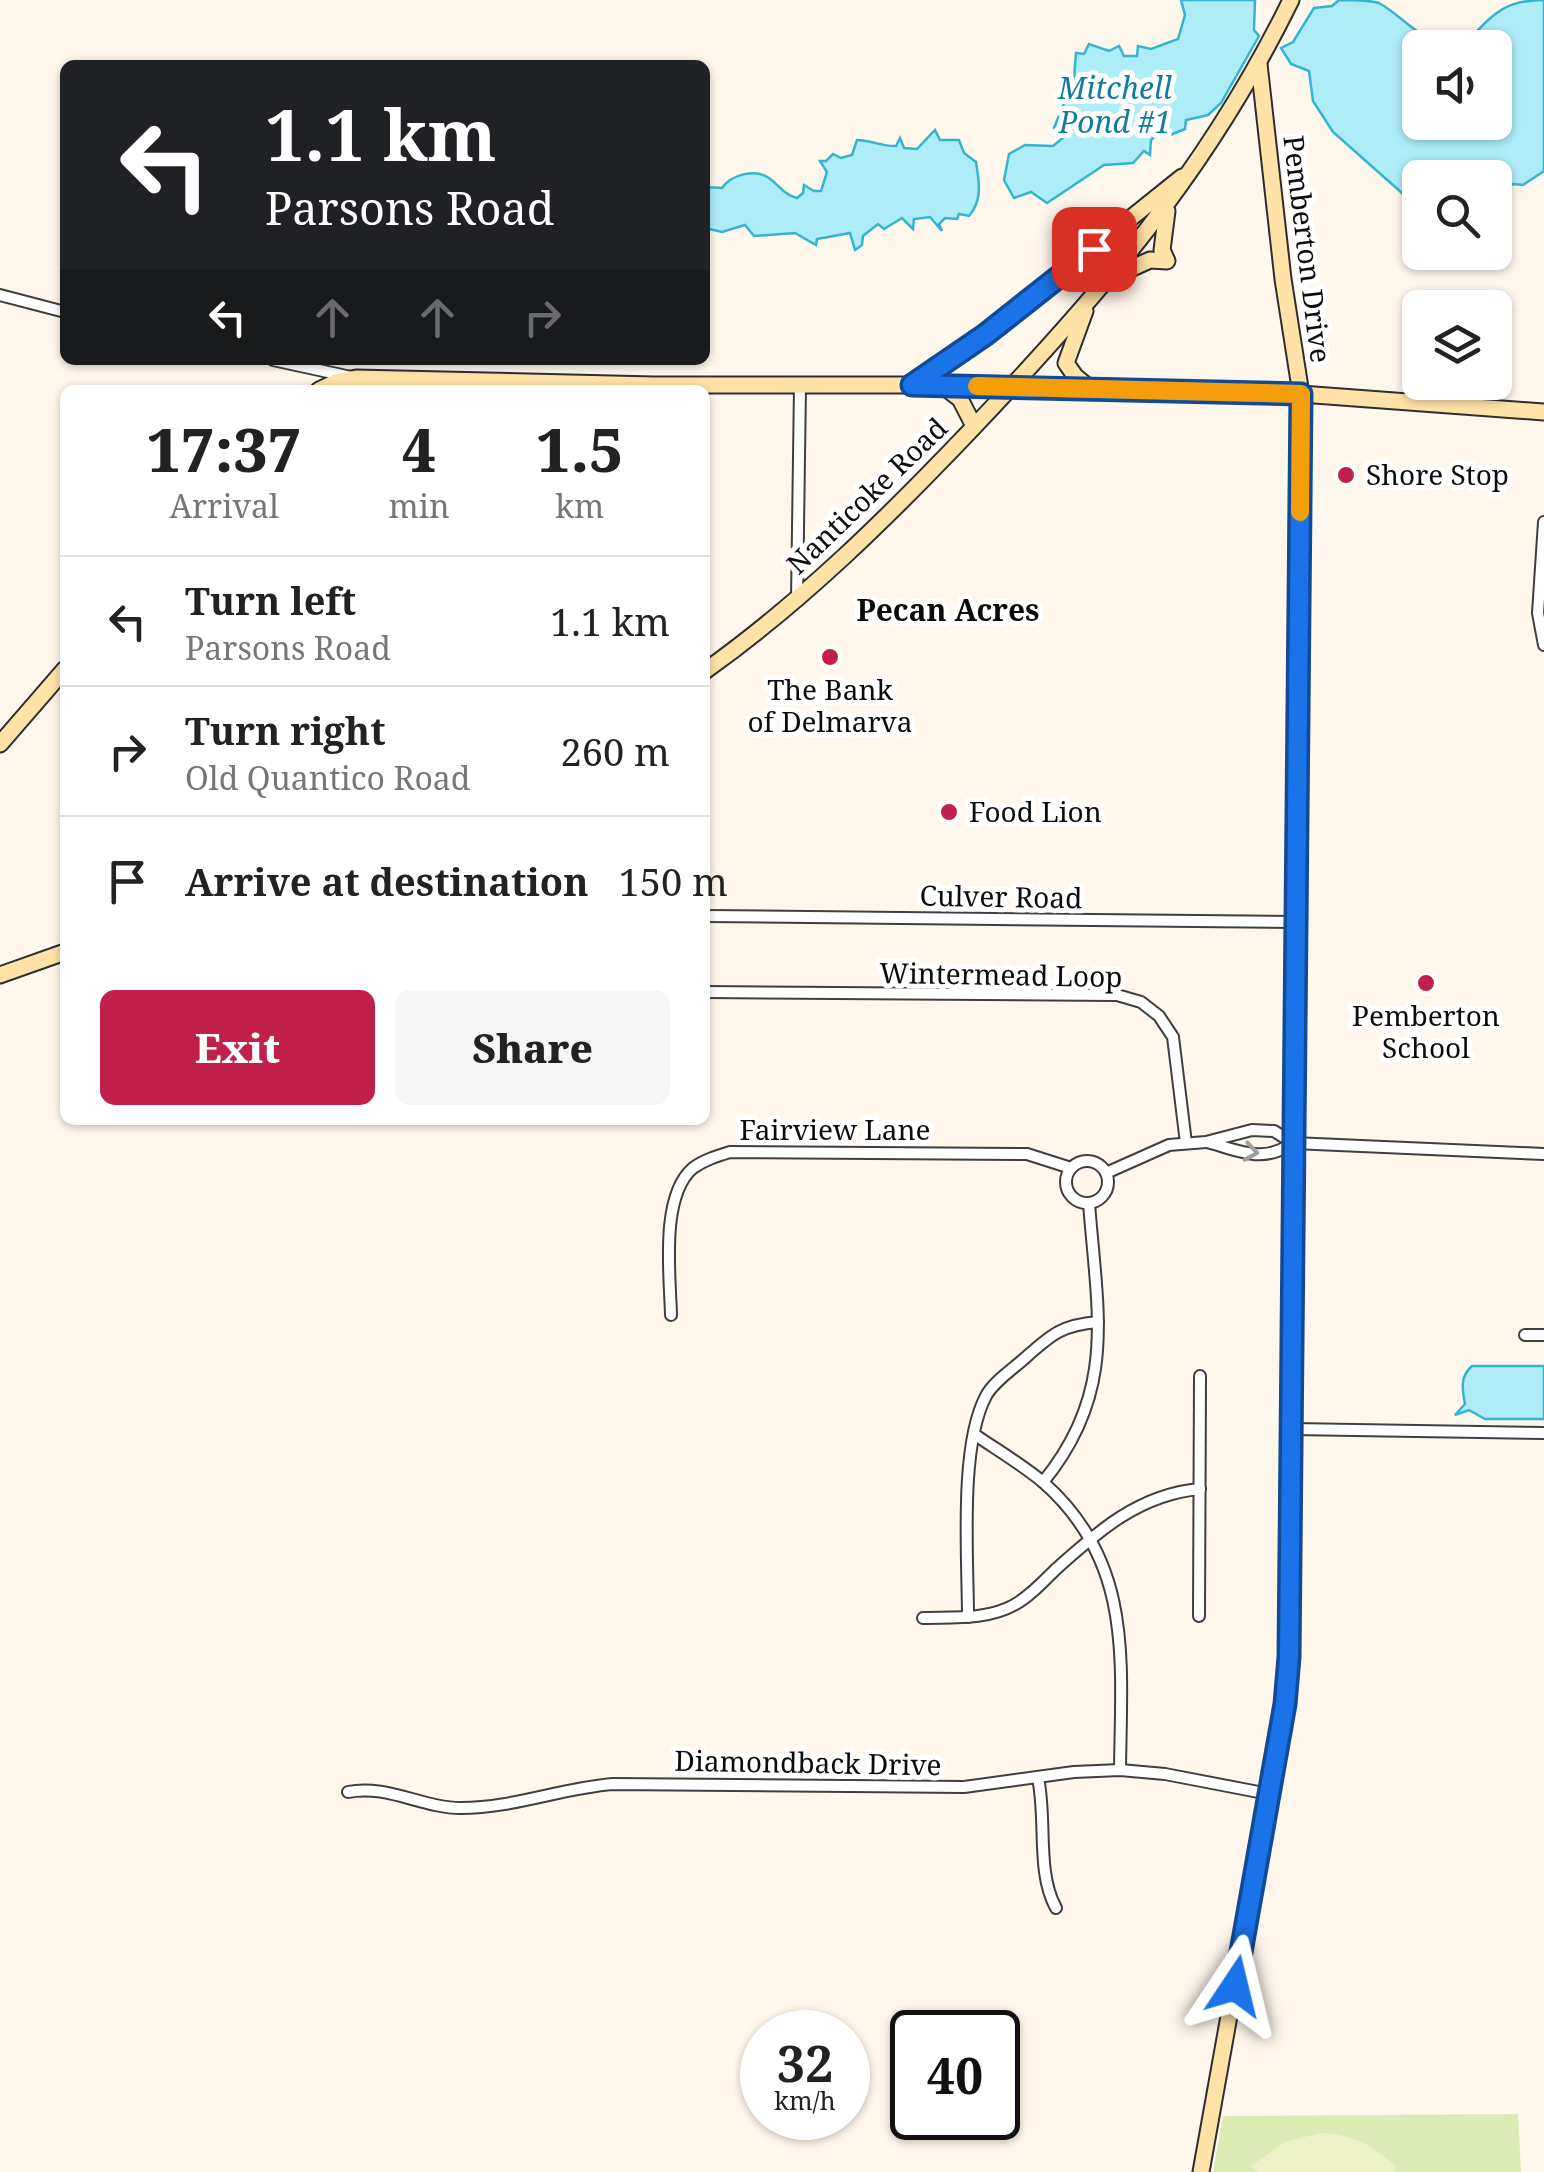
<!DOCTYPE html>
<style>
body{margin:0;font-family:"Noto Serif",serif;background:#f6f6f6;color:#222;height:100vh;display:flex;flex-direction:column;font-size:38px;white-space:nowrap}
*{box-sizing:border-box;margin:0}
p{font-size:32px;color:#767676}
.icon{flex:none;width:55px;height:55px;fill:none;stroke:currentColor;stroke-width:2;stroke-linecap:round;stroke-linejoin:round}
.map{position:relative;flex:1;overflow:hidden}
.sheet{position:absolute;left:60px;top:385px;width:650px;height:740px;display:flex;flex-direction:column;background:#fff;border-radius:15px;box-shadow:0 2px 8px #0004}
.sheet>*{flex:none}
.guide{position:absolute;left:60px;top:60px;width:650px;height:305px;border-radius:15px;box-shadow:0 2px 8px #0004;background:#202124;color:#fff;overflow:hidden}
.controls{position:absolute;left:1402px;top:30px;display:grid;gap:20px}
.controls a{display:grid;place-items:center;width:110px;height:110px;border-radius:15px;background:#fff;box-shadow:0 2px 8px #0004;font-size:50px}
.speed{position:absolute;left:740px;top:2010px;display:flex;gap:20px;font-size:50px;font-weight:700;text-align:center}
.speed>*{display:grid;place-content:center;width:130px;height:130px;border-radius:50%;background:#fff;box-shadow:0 2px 8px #0004;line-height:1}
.speed small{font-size:25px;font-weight:400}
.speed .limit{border:5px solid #111;border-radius:15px;background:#fff;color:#111}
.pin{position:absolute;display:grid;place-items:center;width:85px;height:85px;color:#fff;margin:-42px;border-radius:20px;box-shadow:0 5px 15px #0006}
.me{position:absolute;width:110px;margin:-55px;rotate:10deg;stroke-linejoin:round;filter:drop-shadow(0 0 8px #0008)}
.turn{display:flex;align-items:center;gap:35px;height:210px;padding:0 40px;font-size:45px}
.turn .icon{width:130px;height:130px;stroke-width:2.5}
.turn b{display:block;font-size:70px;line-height:85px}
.lanes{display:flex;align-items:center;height:95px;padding:0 40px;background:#0003;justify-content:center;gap:50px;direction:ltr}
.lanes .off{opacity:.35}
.eta{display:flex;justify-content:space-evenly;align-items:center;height:170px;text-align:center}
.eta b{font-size:60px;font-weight:800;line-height:70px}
.primary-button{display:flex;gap:20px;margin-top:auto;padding:20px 40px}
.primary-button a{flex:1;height:115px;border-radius:15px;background:#c1204a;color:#fff;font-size:40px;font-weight:800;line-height:115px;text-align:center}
.primary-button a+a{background:#f6f6f6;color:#222}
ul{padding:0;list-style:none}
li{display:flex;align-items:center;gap:30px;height:130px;padding:0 40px;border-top:2px solid #e0e0e0}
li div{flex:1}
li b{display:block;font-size:38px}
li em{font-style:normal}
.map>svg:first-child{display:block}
</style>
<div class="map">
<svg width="1544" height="2172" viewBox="0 0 1544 2172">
<rect width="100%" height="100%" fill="#fff7ec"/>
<path fill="#dceab4" d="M1518,2114L1521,2172H1213L1223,2116Z"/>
<path fill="#ecf1c6" d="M1320,2133C1352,2134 1374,2145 1397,2168L1393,2172H1257L1251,2166L1285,2142Z"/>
<g fill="#aeedf8" stroke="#33b5d2" stroke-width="2.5" fill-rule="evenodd">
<path d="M1181,0H1255L1254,30L1259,36L1221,103L1208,115L1186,120L1185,129L1165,137L1158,133L1151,140L1150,155L1144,151L1133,163L1104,165L1047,203L1031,192L1014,198L1004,180L1009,154L1025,145L1053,146L1064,137L1054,128L1074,79L1076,53L1084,54L1089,44L1109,51L1119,46L1124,56H1137L1138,46L1151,49L1178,39L1185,15Z"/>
<path d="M1339,0C1351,0 1369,0 1379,3C1406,18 1427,50 1463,46C1491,17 1501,0 1544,0V171L1523,185L1513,184L1495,192V178H1420V188L1402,193L1333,132L1313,101L1309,71L1291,64L1281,48L1293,42L1314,8L1332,6ZM1420,48H1495V122H1420Z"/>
<path d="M935,130L940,140H959L964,153L976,162C979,181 983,200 969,216L959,214L957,219L945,218L939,224L942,231L930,217L914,219L913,229L902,218L884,229L878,224L863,236L862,245L855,250L850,233L817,239L816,245L795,233L754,236L745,225L722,232L705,228V187L722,188C731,175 754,168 769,178C780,186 783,194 797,198L803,193L804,185L814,191H821L827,172L820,161H826L833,154L841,158L852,155L857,140C870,140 884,147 896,146L900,138L904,148L917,149Z"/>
<path d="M1472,1366H1544V1419H1485L1469,1410L1455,1415L1465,1404C1462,1389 1460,1376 1472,1366Z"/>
</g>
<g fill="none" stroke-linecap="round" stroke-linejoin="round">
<g stroke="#3f3f3f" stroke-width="14">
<g id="street">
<path d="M0,295L65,312"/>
<path d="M273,360L351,377"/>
<path d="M1544,522L1538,613L1544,645"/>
<path d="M797,600L800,386"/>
<path d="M705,916L1296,922"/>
<path d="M705,992L1117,995L1141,1002L1159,1016L1173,1037L1186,1143"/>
<path d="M1207,1142C1241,1151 1262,1164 1293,1143"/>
<circle cx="1087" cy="1182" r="21"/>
<path d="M1106,1173L1169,1145L1206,1142L1252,1130L1274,1131L1293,1143L1544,1154"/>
<path d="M671,1315C670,1275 660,1196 693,1168C704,1160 717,1156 730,1152L1027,1154L1071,1168"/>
<path d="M1525,1335H1544"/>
<path d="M1293,1429L1544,1433"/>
<path d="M974,1434C997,1450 1023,1465 1044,1483C1134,1563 1121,1662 1120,1770"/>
<path d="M1043,1482C1118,1391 1097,1311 1089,1203"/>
<path d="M1199,1616L1200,1376"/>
<path d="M968,1617C968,1559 959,1446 986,1396C993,1382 1013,1369 1025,1358C1051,1335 1061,1325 1098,1322"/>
<path d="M923,1618C953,1617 987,1620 1014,1605C1029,1597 1043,1582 1055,1570C1098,1531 1140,1494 1200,1489"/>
<path d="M1038,1778C1047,1820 1036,1872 1056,1908"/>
<path d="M348,1792C386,1784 423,1808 461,1808C513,1808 562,1788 613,1784L964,1787L1074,1772L1120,1770L1165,1774L1269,1794"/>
</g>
</g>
<g stroke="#2e2e2e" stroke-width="19">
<g id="secondary">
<path d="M1119,274L1150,260L1167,261L1162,250L1167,211"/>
<path d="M1085,311L1066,363L1075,376L1093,391"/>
<path d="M912,385L985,335L1182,177"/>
<path d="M943,386L960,399L974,426"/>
<path d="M319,390L336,382L356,378L654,385H940L1301,394L1544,412"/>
<path d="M705,671C803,601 887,518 970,431C1100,294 1207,172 1291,0"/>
<path d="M0,744L65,669"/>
<path d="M0,975L65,952"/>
<path d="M1201,2172L1285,1704L1289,1657L1301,394L1283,279L1259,64"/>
</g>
</g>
<use href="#street" stroke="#fff" stroke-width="10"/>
<use href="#secondary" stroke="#ffe2a7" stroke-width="15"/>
</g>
<defs><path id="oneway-chevron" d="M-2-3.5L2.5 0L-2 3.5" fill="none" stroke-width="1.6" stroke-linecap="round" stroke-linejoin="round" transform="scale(2.5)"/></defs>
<use stroke="#9e9e9e" href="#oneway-chevron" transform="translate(1251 1152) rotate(9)"/>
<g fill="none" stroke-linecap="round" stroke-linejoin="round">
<g stroke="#114b97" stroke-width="25">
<path id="route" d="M1094,249L985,335L912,385L1301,394L1289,1657L1285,1704L1235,1986"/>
</g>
<use href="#route" stroke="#1a73e8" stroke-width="18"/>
<path stroke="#f59e0b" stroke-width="18" d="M977,386L1301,394L1300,512"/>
</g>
<g fill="#c1204a" stroke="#fff" stroke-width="4">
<circle cx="1346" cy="475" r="10"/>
<circle cx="830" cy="657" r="10"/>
<circle cx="949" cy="812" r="10"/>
<circle cx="1426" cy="983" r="10"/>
</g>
<g text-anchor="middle" stroke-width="10" stroke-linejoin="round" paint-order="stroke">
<g font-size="28" fill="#0c0c0c" stroke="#fff">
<text transform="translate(1307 249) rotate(83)" y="10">Pemberton Drive</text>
<text transform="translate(867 496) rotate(-44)" y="10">Nanticoke Road</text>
<text transform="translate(1001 897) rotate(1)" y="10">Culver Road</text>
<text transform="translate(1001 975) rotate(1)" y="10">Wintermead Loop</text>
<text x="835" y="1140">Fairview Lane</text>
<text transform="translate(808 1763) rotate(1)" y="10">Diamondback Drive</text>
</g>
<g font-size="28" fill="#0c0c0c" stroke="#fff" text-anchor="start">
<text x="1366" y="485">Shore Stop</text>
<text x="830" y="700" text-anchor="middle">The Bank<tspan x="830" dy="32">of Delmarva</tspan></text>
<text x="969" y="822">Food Lion</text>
<text x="1426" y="1026" text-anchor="middle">Pemberton<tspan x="1426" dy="32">School</tspan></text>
</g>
<g font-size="30" font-style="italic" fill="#127c9b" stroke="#fff">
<text x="1115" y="99">Mitchell<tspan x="1115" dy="34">Pond #1</tspan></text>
</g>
<g font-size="30" font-weight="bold" fill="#0c0c0c" stroke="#fff">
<text x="948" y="621">Pecan Acres</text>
</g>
</g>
</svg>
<div class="controls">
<a><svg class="icon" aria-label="sound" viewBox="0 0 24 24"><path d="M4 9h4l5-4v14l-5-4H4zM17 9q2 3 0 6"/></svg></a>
<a><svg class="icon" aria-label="search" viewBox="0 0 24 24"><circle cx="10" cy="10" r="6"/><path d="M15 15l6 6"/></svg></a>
<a><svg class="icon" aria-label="layers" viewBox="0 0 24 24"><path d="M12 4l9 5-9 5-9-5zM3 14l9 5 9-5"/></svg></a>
</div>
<div class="speed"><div>32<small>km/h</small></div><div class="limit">40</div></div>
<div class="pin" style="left:1094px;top:249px;background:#d93025"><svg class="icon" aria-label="arrive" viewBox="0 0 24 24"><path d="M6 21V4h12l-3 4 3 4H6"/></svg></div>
<svg class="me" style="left:1235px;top:1986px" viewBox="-20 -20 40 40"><path d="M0-17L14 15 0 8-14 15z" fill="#1a73e8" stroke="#fff" stroke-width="4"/></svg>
<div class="guide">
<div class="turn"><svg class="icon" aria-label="left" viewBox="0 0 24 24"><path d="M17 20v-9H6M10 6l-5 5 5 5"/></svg><div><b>1.1 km</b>Parsons Road</div></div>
<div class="lanes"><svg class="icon" aria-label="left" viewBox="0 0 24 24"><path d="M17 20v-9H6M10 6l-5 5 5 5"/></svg><svg class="icon off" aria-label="ahead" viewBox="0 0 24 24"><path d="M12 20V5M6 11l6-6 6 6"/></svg><svg class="icon off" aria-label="ahead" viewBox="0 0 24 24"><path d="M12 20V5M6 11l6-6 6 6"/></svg><svg class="icon off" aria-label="right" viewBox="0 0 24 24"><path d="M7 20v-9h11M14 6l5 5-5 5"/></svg></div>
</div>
<section class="sheet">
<div class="eta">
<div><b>17:37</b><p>Arrival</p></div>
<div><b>4</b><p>min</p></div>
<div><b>1.5</b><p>km</p></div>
</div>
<ul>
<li><svg class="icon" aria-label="left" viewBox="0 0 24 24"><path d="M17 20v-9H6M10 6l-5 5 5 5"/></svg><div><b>Turn left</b><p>Parsons Road</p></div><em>1.1 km</em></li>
<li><svg class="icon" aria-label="right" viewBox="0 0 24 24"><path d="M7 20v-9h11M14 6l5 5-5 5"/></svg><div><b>Turn right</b><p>Old Quantico Road</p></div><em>260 m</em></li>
<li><svg class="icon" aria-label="arrive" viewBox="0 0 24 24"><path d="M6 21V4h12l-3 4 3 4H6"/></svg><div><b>Arrive at destination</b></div><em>150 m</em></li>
</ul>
<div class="primary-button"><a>Exit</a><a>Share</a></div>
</section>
</div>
